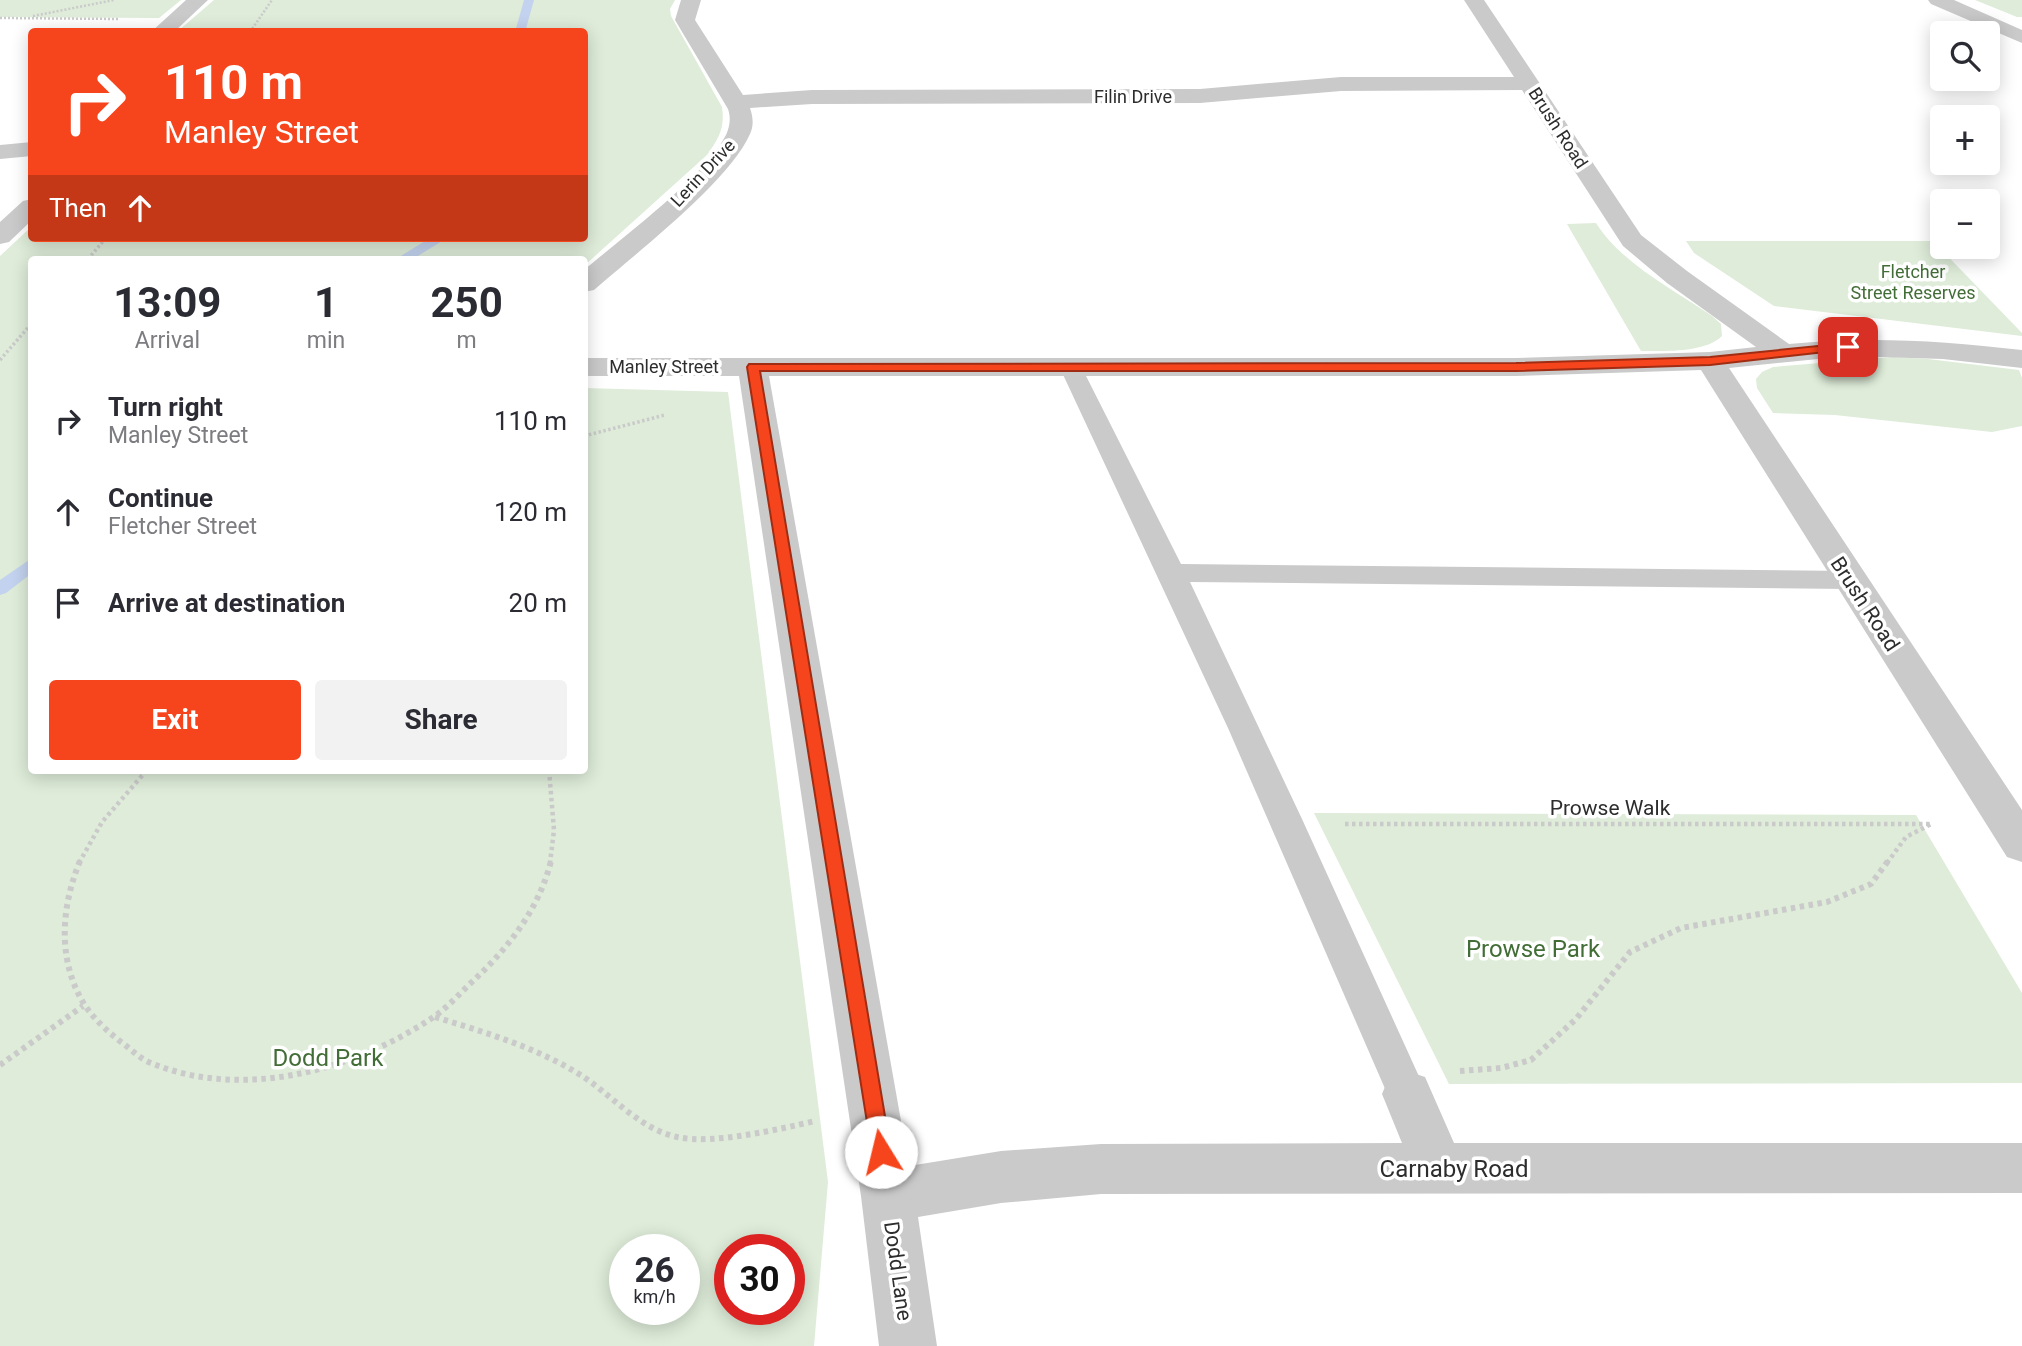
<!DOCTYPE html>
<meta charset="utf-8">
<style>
body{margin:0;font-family:Roboto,sans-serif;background:#f2f2f3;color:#2b2b33;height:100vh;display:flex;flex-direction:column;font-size:26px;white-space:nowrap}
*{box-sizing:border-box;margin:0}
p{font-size:23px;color:#7c7c81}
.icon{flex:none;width:38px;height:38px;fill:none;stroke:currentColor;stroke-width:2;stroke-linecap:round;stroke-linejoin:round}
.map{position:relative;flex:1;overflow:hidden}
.details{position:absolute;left:28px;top:256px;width:560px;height:518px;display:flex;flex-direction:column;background:#fff;border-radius:7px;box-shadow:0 4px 18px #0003}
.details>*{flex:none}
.top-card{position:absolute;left:28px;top:28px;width:560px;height:214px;border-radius:7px;box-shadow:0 4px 18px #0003;background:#f6451d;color:#fff;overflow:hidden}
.tools{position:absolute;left:1930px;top:21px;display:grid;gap:14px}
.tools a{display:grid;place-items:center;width:70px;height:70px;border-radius:7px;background:#fff;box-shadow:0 4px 18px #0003;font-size:35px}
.speed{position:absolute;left:609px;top:1234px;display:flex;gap:14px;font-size:35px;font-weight:700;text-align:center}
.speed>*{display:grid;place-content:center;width:91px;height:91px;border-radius:50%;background:#fff;box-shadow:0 4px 18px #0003;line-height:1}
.speed small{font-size:18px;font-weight:400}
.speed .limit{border:10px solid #d22;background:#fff;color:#111}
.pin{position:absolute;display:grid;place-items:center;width:60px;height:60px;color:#fff;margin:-30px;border-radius:14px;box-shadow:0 4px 10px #0006}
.me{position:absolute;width:77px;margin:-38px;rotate:351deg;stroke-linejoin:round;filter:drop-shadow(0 0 5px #0008)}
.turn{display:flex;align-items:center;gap:24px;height:147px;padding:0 21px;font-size:32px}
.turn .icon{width:91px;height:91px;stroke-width:2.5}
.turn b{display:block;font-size:49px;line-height:60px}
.then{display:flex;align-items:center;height:66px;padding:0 21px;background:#0003;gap:14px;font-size:26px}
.eta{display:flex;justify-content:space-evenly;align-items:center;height:119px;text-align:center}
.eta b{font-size:42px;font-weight:700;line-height:49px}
.button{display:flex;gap:14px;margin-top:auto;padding:14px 21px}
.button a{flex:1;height:80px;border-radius:7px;background:#f6451d;color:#fff;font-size:28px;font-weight:700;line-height:80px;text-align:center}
.button a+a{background:#f2f2f3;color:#2b2b33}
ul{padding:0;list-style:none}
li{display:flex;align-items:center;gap:21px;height:91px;padding:0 21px}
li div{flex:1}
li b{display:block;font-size:26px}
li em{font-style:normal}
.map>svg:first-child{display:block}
</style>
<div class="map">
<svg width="2022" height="1346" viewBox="0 0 2022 1346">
<rect width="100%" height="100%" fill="#fff"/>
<g fill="#deecd9" fill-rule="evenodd">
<path d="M0,0H181L159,18L0,17Z"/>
<path d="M214,0H675L670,9L671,16L722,107C725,128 719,138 707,155L585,265L584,259H32V770H584L585,388L728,392L828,1182L814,1346H0V256L31,227L32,238H584V32L178,31ZM625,1250H684V1309H625ZM730,1250H789V1309H730Z"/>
<path d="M1975,0H2022V17H2017Z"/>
<path d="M1596,223C1622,264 1673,289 1712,316L1721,324L1722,336C1705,353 1664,351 1641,351L1567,224Z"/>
<path d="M1686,241H1933L2022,333V336L1774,306L1694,253Z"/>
<path d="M1892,357L1928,359L2019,370L2022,378V426L1992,432L1835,415L1773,413L1757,388L1756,379L1762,372L1773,367Z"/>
<path d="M1314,813L1916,815L2022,993V1083L1449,1084Z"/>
</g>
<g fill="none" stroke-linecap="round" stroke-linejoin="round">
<g fill="#c3d2ee" fill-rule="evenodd">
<path d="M524,0H534L525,32H515Z"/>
<path d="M430,238H447L413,259H396Z"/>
<path d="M32,558V573L6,593L0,595V580Z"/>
</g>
<g stroke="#cacaca" stroke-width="2.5" stroke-dasharray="2 2" stroke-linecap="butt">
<path d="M33,16L114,0"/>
<path d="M0,18L119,19"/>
<path d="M250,32L272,0"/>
</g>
<g stroke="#cacaca" stroke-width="3.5" stroke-dasharray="2.5 2.5" stroke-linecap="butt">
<path d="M88,259L106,238"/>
<path d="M0,360L32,323"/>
<path d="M584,436L665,415"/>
</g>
<g stroke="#cacaca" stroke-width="4.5" stroke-dasharray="3.5 3.5" stroke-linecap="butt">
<path d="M549,770L554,830L550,863"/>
<path d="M1345,824H1932"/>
<path d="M79,863L102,822L147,770"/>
<path d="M1887,863L1906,837L1931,824"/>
</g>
<g stroke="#cacaca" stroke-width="6" stroke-dasharray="4.5 4.5" stroke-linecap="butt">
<path d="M80,861C61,907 57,960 84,1004C94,1019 107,1031 121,1042C131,1049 140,1059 151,1063C243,1101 356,1070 435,1016C449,1006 461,992 474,980C509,947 539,909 551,861"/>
<path d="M435,1017C484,1032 535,1047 579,1074C611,1094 639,1129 677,1137C712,1145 780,1129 815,1121"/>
<path d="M0,1065L83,1006"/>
<path d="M1460,1071L1501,1068L1531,1060L1576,1019L1630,952L1681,928L1827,902L1871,884L1888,861"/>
</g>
<path fill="#cacaca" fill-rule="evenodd" d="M1070,359L1078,361L1081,366L1181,564L1849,571L1859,574L1863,580L1859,586L1849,589L1190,582L1302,819L1427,1094L1421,1107L1407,1112L1393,1107L1228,728L1059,366L1062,361Z"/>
<g fill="#cacaca" fill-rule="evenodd">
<path d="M186,0H208L174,32H151Z"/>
<path d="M681,0H701L695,20L743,95L812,90L1200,89L1341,77H1514L1464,0H1484L1641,235L1687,271L1789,344C1871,336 1941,341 2022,350V368L1943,359L1848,356L1729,368L2022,810V862L2007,857L1701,370L1516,376H769L909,1166L1001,1151L1101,1144L1402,1143L1382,1094L1389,1077L1407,1071L1425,1077L1454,1143H2022V1193L1101,1194L1001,1203L918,1217L937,1346H879L861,1196L739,376H584V358H1516L1710,352L1756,347L1667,283L1623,246L1522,90L1341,91L1200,103L812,104L750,108C753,117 754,125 750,134C729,182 635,254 594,290L584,292V270C623,237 704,177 726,135C730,126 731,118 728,109L675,20Z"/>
<path d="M1928,0H1954L2022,30V43L1931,4Z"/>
<path d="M32,142V156L0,159V145Z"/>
<path d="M32,199V220L9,242L0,244V222L23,201Z"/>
</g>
</g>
<path fill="#f6451d" stroke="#a02d13" stroke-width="2" d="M1848,343L1854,347L1852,349L1710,365L1516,371H760L891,1152L888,1160L881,1163L873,1160L747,367L749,364L1516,363L1710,357Z"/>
<g text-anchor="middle" stroke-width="7" stroke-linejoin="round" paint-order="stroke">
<g font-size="18" fill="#2d2d2d" stroke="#fff">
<text x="1133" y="103">Filin Drive</text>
<text transform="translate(1558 128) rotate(57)" y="6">Brush Road</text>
<text transform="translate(703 173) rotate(-47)" y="6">Lerin Drive</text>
<text x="664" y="373">Manley Street</text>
</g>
<g font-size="18" fill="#426d36" stroke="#fff">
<text x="1913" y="278">Fletcher<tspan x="1913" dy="21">Street Reserves</tspan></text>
</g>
<g font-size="21" fill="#2d2d2d" stroke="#fff">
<text transform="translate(1865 604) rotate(57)" y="7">Brush Road</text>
<text x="1610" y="815">Prowse Walk</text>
<text transform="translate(898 1271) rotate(82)" y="7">Dodd Lane</text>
</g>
<g font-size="24" fill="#426d36" stroke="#fff">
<text x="1533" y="957">Prowse Park</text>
<text x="328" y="1066">Dodd Park</text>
</g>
<g font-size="24" fill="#2d2d2d" stroke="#fff">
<text x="1454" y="1177">Carnaby Road</text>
</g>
</g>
</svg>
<div class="tools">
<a><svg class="icon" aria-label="search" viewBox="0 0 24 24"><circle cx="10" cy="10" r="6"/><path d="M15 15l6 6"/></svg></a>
<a>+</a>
<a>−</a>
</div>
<div class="speed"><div>26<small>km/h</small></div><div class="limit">30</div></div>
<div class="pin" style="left:1848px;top:347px;background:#d93025"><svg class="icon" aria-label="arrive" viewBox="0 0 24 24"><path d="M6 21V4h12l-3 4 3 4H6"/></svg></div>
<svg class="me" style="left:881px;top:1152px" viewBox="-20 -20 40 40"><circle r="19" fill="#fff"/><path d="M0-13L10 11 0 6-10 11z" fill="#f6451d"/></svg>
<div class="top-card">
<div class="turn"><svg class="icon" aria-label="right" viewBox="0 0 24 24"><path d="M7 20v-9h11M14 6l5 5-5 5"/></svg><div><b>110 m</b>Manley Street</div></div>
<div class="then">Then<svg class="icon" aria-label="ahead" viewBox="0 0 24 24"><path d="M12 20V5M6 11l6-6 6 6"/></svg></div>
</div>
<section class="details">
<div class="eta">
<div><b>13:09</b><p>Arrival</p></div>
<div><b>1</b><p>min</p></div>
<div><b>250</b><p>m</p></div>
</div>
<ul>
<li><svg class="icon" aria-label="right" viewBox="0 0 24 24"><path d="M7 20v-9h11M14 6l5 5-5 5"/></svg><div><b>Turn right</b><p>Manley Street</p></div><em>110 m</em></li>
<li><svg class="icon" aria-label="ahead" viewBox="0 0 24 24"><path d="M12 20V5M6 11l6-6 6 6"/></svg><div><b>Continue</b><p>Fletcher Street</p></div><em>120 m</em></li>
<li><svg class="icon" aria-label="arrive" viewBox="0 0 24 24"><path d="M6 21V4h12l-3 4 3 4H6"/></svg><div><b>Arrive at destination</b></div><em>20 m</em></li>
</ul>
<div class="button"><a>Exit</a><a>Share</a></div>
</section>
</div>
